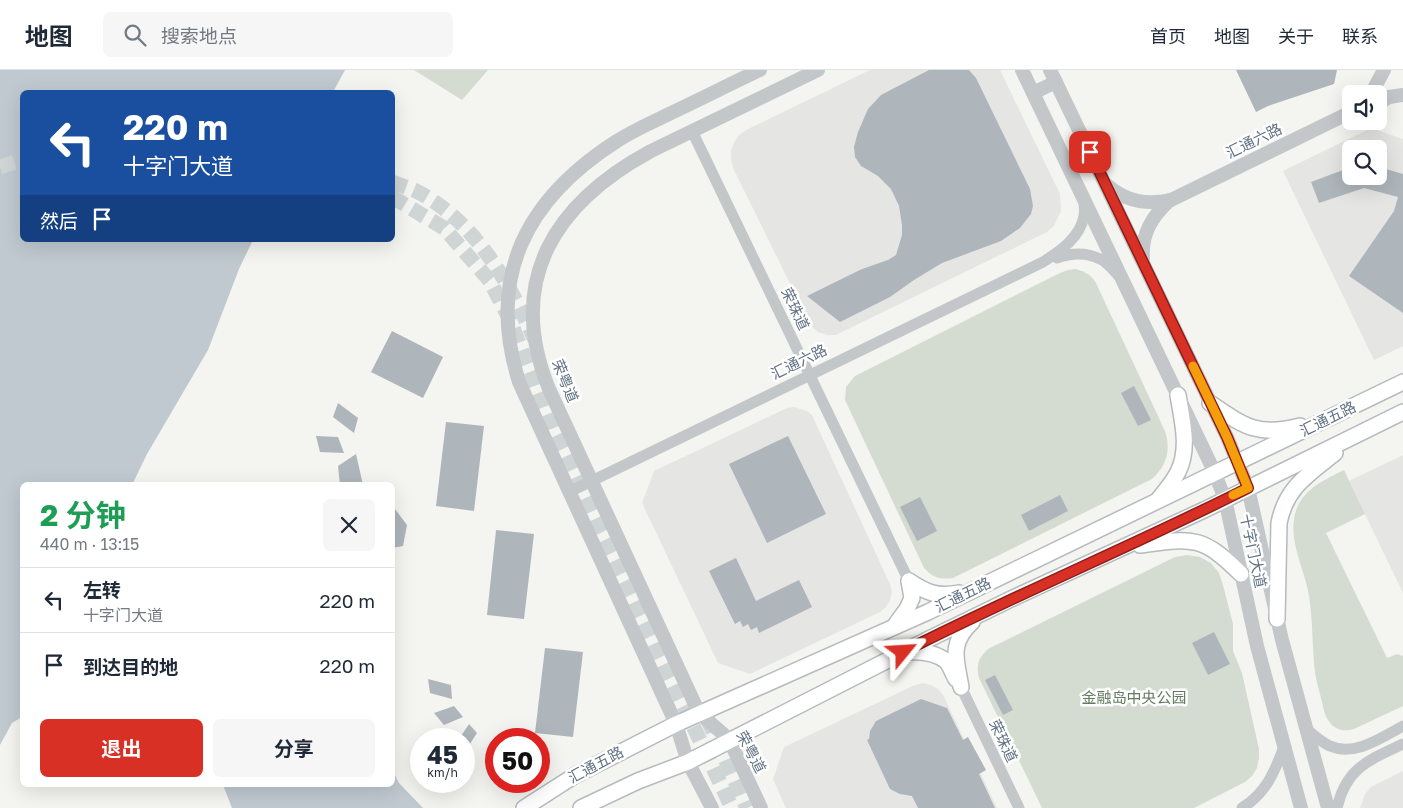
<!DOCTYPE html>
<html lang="zh">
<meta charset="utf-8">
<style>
body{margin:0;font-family:"Golos Text","Noto Sans SC",sans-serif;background:#f6f6f7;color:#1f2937;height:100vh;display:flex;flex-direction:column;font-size:19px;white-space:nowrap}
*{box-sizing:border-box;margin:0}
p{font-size:16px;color:#747a83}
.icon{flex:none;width:28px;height:28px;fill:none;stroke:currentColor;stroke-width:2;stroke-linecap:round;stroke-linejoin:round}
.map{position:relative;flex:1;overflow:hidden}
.side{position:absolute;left:20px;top:412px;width:375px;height:305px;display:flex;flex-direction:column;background:#fff;border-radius:8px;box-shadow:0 5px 20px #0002}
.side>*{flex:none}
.guide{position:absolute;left:20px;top:20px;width:375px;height:152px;border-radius:8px;box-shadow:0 5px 20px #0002;background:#1a4fa0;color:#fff;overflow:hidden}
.fabs{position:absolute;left:1342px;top:15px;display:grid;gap:10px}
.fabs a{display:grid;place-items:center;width:45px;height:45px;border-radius:8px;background:#fff;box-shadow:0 5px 20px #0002;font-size:25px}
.speed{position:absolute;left:410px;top:658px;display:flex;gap:10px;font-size:25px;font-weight:700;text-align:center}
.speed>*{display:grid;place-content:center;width:65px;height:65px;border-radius:50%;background:#fff;box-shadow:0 5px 20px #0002;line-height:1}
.speed small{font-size:12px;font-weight:400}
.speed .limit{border:8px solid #d22;background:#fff;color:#111}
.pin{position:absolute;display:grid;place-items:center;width:42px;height:42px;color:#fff;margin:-21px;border-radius:10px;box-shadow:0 2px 8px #0006}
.me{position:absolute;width:55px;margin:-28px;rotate:63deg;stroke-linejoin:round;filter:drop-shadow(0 0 4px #0008)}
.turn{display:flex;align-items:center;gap:18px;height:105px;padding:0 20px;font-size:22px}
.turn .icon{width:65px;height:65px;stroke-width:2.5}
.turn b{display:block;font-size:35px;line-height:42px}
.then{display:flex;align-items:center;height:48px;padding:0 20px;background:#0003;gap:10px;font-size:19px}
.round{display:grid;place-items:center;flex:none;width:52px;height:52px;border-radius:8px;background:#f6f6f7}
.summary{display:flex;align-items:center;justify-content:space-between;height:85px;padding:0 20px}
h1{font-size:30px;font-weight:700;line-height:38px;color:#1e9e55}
.cta{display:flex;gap:10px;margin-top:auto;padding:10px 20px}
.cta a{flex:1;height:58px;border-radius:8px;background:#d93025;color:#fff;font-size:20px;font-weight:700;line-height:58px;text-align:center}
.cta a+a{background:#f6f6f7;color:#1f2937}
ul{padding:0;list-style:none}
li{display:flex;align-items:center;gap:15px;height:65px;padding:0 20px;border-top:1px solid #e0e1e3}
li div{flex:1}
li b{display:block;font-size:19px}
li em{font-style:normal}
header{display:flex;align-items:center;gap:30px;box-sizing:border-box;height:70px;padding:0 25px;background:#fff;border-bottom:1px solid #e0e1e3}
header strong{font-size:24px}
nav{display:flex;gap:28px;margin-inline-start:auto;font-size:18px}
.search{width:350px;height:45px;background:#f6f6f7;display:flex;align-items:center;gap:12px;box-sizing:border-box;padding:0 18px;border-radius:8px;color:#747a83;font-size:19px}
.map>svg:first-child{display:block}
</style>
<header>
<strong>地图</strong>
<div class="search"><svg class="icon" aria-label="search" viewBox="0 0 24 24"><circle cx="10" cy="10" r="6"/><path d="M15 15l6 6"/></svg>搜索地点</div>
<nav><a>首页</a><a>地图</a><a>关于</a><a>联系</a></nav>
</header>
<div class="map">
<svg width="1403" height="738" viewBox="0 0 1403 738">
<rect width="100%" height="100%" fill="#f4f5f0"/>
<g fill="#e5e6e3" fill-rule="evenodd">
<path d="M870,0H1000L1060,124L1061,141L1054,156L1047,162L844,261L836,265H827L818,262L811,256L807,248L733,98L731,89V81L734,72L739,65L746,60Z"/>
<path d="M1371,58L1403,69V276L1374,290L1283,101ZM1351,79H1379V106H1351Z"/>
<path d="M794,337L807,341L812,345L890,514L892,522L890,530L886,537L880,542L750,604L718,593L642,433L654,401L787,338Z"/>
<path d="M1403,385V523L1349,411Z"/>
<path d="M923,613L931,615L938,619L943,625L997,738H786L773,709L784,677L915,615Z"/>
<path d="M1403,701V738H1360L1365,724L1371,717Z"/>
</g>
<g fill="#d4dcd1">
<path d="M414,0H488L462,30Z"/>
<path d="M1076,199C1086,202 1091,205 1096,213L1165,361C1171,380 1167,395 1152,409L953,508C940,510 932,507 924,498L845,330L846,317L855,306L1060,203L1068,200Z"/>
<path d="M1344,400L1365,444L1326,463L1387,588L1397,584L1403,586V636L1354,659C1344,662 1334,660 1328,650C1324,644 1323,635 1321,628C1319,620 1316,611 1315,602C1312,577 1313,551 1309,526C1305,500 1288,472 1295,444C1301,420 1324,410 1344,400Z"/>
<path d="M1187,485L1200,487L1211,493L1219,503L1223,515L1233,554V581L1242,603L1259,679V688L1257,698L1252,706L1245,712L1194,738H1042L979,608C976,596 978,588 988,579L1175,487Z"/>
</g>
<g fill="#bfc9cf">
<path d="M0,0H345L333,22H22V170H253L239,199L208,280L147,384L132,415H22V647L12,653L0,675Z"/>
<path d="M393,701L399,713L423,738H232L223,715H392Z"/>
</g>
<g fill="#aeb5bb">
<path d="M929,0H969L976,8L1030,119L1033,136L1031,144L1020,158L1001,171L942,193L914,210L890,227L840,252L807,226L862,199L888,190L896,185L902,165V155L899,136L891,119L878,106L861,96L855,87L854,77L858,62L868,39L881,25Z"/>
<path d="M1236,0H1337L1334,14L1268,36L1256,42Z"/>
<path d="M1351,97V106H1379V97L1403,104V243L1349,206L1394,141L1398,127L1364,118L1319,133L1311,112Z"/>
<path d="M392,261L443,287L423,328L371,302Z"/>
<path d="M1134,316L1151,350L1138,356L1121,323Z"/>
<path d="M338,333L358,348L354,363L333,347Z"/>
<path d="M446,352L484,356L474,441L436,436Z"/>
<path d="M316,366L338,367L344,383L320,382Z"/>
<path d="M788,366L826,444L767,473L729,394Z"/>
<path d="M356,384L363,415H340L338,396Z"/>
<path d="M1060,425L1068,441L1029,461L1021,445Z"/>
<path d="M920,427L937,461L917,471L900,437Z"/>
<path d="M392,435L407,455L403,476L392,478Z"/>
<path d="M496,460L534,464L524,549L487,545Z"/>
<path d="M736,488L756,531L799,510L812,537L759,563L757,557L751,560L748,554L743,557L740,551L735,554L709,501Z"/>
<path d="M1214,562L1230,594L1208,605L1192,573Z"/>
<path d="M545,578L583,582L573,667L535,663Z"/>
<path d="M995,605L1013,640L1003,645L985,610Z"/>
<path d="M428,609L451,615L452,629L430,623Z"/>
<path d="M921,629L947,638L963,670L968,667L986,700L979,704L995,738H918L912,726L900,724L890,719L867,670L869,669L870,661L876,651Z"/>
<path d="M454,636L463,647L444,655L434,643Z"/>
<path d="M469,654L477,663L464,683V669H459Z"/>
</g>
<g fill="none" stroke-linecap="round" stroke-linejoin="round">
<g stroke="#cfd4d5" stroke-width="15" stroke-dasharray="15 8" stroke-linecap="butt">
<path d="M0,97L22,90"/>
<path d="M392,112C400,115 407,117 414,120C474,149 509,212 535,270"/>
<path d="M392,127L444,158L490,211L509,248L554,362L732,738"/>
<path d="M707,648L747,738"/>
</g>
<g stroke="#b5babf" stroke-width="18">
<g id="secondary">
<path d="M1210,333C1244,356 1257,367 1300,356"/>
<path d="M1158,430C1165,421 1173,412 1178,402C1190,378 1182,350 1178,325"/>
<path d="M1140,475C1192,468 1202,465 1241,504"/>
<path d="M909,511C927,523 937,527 959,523"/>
<path d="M1277,549L1279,453C1286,417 1309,404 1335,383"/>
<path d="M896,554L907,539L912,528L909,511"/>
<path d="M906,582C919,581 935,582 946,591C950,595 953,604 956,609"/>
<path d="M961,617C956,589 949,573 972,552"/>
<path d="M524,738L574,706L676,654L928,542L1403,312"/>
<path d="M581,738L638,711L688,692L929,569L1011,529L1204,440L1403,342"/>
</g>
</g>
<g stroke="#c3c7ca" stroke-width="11">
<path d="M692,61L909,511"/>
<path d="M1057,188C1071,183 1086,182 1100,189C1107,192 1113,200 1118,205"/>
<path d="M569,422L1043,192C1060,181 1080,168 1084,146C1085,141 1084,135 1084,130"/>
<path d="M961,617L1019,738"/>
<path d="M1305,658C1313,664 1321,672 1330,676C1355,687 1382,667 1403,656"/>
<path d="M1242,738C1266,723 1274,703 1284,677"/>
<path d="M1337,738C1346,698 1369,690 1403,674"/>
</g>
<g stroke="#c3c7ca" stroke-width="14">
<path d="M1022,0L1213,399L1225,429L1257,576L1301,738"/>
<path d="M1050,0L1227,367L1248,418L1282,570L1328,738"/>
<path d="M1033,23L1056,12"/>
<path d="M1371,24L1384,0"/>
<path d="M1379,33L1389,27L1403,25"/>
<path d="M1107,115C1126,132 1147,135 1171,130L1351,42"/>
<path d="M1143,189C1141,164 1152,146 1170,130"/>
<path d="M712,738L688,692L676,654L519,312C486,207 526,129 617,71C634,60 653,52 671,43C701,29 730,14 760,0"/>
<path d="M761,738L729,669L699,643L549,319C505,210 555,133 651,81L818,0"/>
</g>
<use href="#secondary" stroke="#fff" stroke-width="15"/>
</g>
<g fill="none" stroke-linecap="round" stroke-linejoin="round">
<g stroke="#8d1f18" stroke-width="12">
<path id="route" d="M903,582C1017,524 1135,475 1248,418L1227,367L1090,82"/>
</g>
<use href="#route" stroke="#d93025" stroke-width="9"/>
<path stroke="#f59e0b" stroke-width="9" d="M1193,296L1227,367L1248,418L1233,425"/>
</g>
<g text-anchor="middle" stroke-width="5" stroke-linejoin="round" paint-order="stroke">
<g font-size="15" fill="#617283" stroke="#fff">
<text transform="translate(1254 71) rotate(-26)" y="5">汇通六路</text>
<text transform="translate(795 239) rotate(64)" y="5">荣珠道</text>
<text transform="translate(799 292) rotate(-26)" y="5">汇通六路</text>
<text transform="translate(565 311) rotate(68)" y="5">荣粤道</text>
<text transform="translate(1328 349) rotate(-26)" y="5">汇通五路</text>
<text transform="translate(1253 481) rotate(78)" y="5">十字门大道</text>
<text transform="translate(963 525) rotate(-26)" y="5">汇通五路</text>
<text transform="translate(1003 671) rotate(64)" y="5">荣珠道</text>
<text transform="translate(751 682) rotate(62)" y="5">荣粤道</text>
<text transform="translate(596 695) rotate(-28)" y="5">汇通五路</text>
</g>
<g font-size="15" fill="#647a60" stroke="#fff">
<text x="1134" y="633">金融岛中央公园</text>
</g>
</g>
</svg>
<div class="fabs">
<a><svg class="icon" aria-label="sound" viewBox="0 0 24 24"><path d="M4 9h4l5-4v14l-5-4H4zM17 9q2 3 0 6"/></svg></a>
<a><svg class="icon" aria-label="search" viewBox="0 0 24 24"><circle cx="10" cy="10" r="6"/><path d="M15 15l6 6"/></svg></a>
</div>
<div class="speed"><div>45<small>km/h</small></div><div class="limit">50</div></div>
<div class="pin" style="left:1090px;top:82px;background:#d93025"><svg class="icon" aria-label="arrive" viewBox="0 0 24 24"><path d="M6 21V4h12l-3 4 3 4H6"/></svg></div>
<svg class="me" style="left:903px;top:582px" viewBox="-20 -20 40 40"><path d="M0-17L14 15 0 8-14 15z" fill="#d93025" stroke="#fff" stroke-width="4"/></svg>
<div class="guide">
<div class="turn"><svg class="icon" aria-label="left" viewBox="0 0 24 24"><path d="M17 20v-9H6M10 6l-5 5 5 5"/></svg><div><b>220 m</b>十字门大道</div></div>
<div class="then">然后<svg class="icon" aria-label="arrive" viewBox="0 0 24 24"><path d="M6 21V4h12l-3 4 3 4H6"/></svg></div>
</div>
<section class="side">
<div class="summary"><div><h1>2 分钟</h1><p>440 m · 13:15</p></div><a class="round"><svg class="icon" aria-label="close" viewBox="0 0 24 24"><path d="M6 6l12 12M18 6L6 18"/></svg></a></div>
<ul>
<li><svg class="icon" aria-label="left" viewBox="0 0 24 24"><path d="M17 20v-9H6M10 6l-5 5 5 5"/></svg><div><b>左转</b><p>十字门大道</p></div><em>220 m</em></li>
<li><svg class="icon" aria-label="arrive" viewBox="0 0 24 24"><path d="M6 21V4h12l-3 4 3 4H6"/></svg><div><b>到达目的地</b></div><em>220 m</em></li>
</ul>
<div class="cta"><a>退出</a><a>分享</a></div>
</section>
</div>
